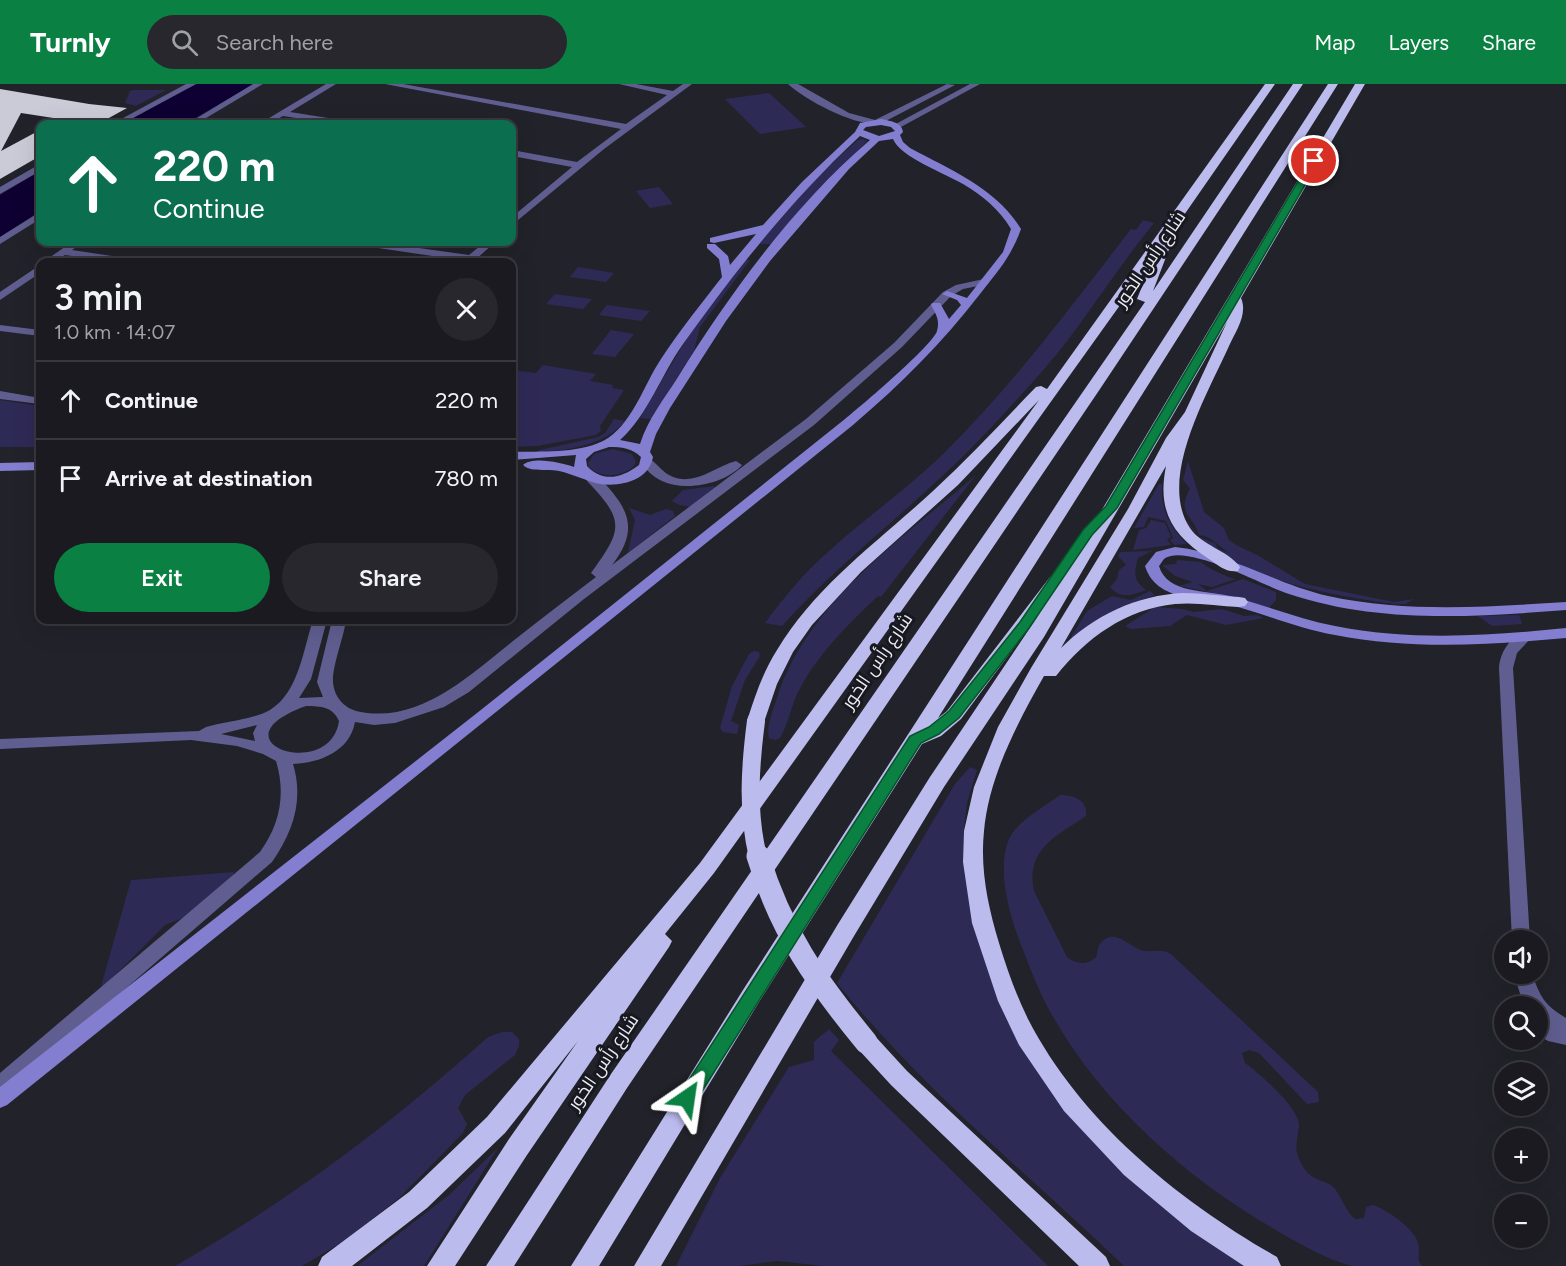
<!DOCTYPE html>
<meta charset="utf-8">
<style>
body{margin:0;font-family:Figtree,Cairo,sans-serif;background:#27272d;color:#f1f3f6;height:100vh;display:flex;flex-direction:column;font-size:22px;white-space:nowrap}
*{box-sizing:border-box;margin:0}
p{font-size:20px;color:#9fa1a5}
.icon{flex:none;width:33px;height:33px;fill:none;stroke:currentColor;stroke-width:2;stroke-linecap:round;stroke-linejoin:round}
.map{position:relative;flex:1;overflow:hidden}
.details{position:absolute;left:36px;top:174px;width:480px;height:366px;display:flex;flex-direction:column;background:#1a1a20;border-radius:12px;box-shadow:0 6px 24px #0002,0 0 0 2px #38383e}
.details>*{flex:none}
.guide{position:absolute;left:36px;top:36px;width:480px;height:126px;border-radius:12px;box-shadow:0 6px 24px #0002,0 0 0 2px #38383e;background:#0b6e4f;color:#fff;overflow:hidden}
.fabs{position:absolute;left:1494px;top:846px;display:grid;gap:12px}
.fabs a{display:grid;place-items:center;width:54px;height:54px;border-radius:50%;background:#1a1a20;box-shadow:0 6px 24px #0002,0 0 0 2px #38383e;font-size:30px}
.pin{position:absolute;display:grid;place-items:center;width:51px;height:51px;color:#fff;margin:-26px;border:3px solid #fff;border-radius:50%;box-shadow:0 2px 6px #0007}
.me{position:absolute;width:66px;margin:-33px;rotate:32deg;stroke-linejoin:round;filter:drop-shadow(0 0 4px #0008)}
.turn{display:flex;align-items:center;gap:21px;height:126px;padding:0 18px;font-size:27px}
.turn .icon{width:78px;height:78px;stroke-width:2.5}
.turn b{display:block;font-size:42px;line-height:51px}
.round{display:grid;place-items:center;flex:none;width:63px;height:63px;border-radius:32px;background:#27272d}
.headline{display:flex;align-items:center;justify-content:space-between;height:102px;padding:0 18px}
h1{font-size:36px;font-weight:600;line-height:45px}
.primary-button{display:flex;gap:12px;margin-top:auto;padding:12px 18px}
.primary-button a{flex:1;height:69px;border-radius:36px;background:#0b8043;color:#fff;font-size:24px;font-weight:600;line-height:69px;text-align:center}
.primary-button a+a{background:#27272d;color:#f1f3f6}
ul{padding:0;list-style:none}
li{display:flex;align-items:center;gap:18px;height:78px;padding:0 18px;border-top:2px solid #38383e}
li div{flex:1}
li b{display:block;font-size:22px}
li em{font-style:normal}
header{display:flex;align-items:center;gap:36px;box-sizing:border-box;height:84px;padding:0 30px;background:#0b8043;color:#fff}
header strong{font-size:28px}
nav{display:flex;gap:33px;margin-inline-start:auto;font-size:21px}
.search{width:420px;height:54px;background:#27272d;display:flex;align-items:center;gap:15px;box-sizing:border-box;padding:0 21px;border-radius:33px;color:#9fa1a5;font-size:22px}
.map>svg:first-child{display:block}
</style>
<header>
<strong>Turnly</strong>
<div class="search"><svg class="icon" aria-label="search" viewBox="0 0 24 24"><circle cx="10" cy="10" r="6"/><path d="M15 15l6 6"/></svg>Search here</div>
<nav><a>Map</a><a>Layers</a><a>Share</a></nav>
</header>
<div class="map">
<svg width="1566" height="1182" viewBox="0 0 1566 1182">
<rect width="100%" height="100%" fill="#22222a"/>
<g fill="#2e2a56">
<path d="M133,6H166L136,22L125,19L130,7Z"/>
<path d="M769,9L806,43L760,50L725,15Z"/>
<path d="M863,55L867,57L806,119L771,160H760C778,128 829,81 858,56Z"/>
<path d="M659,103L673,120L650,124L636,107Z"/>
<path d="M1143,136L1154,139C1123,177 1097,217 1068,256C1041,291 1010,323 980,355C917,421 843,474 782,542L765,539C784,513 804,489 828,468C866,433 909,404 945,368C1014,300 1072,221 1131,145L1136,146Z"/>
<path d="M746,176H750L700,243L694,267L651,335L640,334L691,247Z"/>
<path d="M578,183L614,189L606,198L570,193Z"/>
<path d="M555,210L592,215L583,225L546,220Z"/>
<path d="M607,221L650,227L641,237L599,231Z"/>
<path d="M611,246L634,250L615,273L592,270Z"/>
<path d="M543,281L596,290L590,297L613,301L612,304L624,306L600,342L601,347L596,351L537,362L512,363V286L536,289Z"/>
<path d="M0,316L40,322V363H0Z"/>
<path d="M614,335L625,337C604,362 568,366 536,369L540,366L598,353L605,349Z"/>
<path d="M613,365L632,370L636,378L634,382C622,393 602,395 589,383L588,379L594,370Z"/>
<path d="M1188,377L1204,428L1224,444L1229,456L1236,461L1259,472L1305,500L1394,518L1414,515L1405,520H1396C1337,513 1215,492 1186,435L1199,453L1215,459L1218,465L1230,469C1218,463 1214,453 1199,451C1193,431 1176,430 1190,405L1183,396Z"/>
<path d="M976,391L881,513L878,512C847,541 816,572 797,610C791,624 788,640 780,654L775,656L769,654C766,643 773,626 777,614C807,519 903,454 976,391Z"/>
<path d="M1159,400H1162C1160,424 1170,444 1187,460L1174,461L1170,456L1173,454L1166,437L1148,433L1144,443L1134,444Z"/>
<path d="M714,402L715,404L691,423L679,421L672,417L683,406Z"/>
<path d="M629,424L650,431L666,425L673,427L675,432L628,469L635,436Z"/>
<path d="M1151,436L1165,439L1171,453L1167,455L1171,461L1133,466L1139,446L1146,444Z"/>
<path d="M1152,467L1138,474C1134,489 1133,496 1146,506C1133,511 1121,516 1110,503L1117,495L1119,486L1126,481L1118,472L1120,468Z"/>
<path d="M1177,476L1201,478C1205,483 1229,494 1236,495L1212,503L1198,500L1207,507L1243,495L1276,508V516L1268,525L1229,512L1179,502L1193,498L1175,492L1162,481L1176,480Z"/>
<path d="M1150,507L1155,511L1123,523L1068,558L1087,527L1112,512L1131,516Z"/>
<path d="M1155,523L1182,525L1193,528L1222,525L1244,532L1257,531L1264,534L1226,541L1187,531L1170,542L1131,545L1125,542Z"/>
<path d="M1519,531L1522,540L1492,542L1478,532Z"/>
<path d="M754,567L759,568L760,572L745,596L731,637L739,641L737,650L723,648L720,644L732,602L749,570Z"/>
<path d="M970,683L977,686L967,719L964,744L963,774L969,812L1020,958L1245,1182H1124C1028,1090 921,1004 837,899L955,700Z"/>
<path d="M1060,711C1074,711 1088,716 1086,732C1057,752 1025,765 1034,807L1067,873C1076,880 1087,882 1096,873C1098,869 1097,864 1100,860C1114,841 1131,865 1144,867C1155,868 1162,864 1172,871L1318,1008L1319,1018L1307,1020L1259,969L1249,966L1242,969L1245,979C1259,989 1299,1024 1299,1041C1298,1055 1293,1064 1300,1077C1311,1101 1325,1093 1335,1105C1342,1114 1346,1128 1355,1135L1364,1134L1366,1123L1373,1121C1386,1125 1415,1145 1418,1159C1421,1168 1415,1174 1422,1182C1400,1182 1375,1182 1354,1182C1333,1179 1294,1157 1276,1146C1184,1093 1096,1015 1046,920C1035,898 1027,876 1018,853C1008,825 997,783 1009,755C1017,737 1044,723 1060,711Z"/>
<path d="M234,788L231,798L188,832L165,841L100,906L131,796Z"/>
<path d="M829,945L839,956L831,967L1048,1182H824L777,1177L738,1182H676L720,1094L789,983L814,976V958Z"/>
<path d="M502,948H512L519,955V962L515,971L465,1011L458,1024L467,1040L463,1049L399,1114L346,1156L302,1182H175C289,1117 391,1040 488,953Z"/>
<path d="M498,1064L424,1182H357L449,1111Z"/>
</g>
<g fill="#0e0032">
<path d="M197,0H254L185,40H121Z"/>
<path d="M40,87V127L0,153V111Z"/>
</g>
<path fill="#cbcbd7" d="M0,5L89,20L127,24L98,40H50L60,35L21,29L1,67L40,46V72L0,95Z"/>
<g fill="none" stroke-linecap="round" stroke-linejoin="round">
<g fill="#605e90" fill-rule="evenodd">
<path d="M186,0H196L122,40H112Z"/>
<path d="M253,0H263L196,40H187Z"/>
<path d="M326,0H336L290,28L347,37L351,40H335L283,32L268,40H259Z"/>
<path d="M385,0H403L626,40L667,11L619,0H636L673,7L683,0H692L604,65L512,141V133L572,83L512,72V66L577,78L621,45Z"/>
<path d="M788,0H798L849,29L875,36L947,0L955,1L880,40C854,42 807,17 788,0Z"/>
<path d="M970,0H980L899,44L892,42Z"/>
<path d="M40,80V87L0,110V103Z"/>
<path d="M40,128V135L0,160V153Z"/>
<path d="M72,158H83L72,166L132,175L137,178H114L65,171L54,178H43Z"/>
<path d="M353,158H376L469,171L485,158H495L473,178L358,161Z"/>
<path d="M40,181V189L0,216V208Z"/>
<path d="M984,195L989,198L988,200L963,205L951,212L902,263L814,341L584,515L469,608L444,623L395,639L374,641L355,638C350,667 320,679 293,680C304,716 293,748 272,778L7,1007L0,1009V989L260,768C280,740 286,710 276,677L263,670L237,662L191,656L0,665V655L199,647L206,643C223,638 255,635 270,626C299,608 303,566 313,536H327L311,595L299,614L323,613L317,598L332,536H346C344,553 332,582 333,598C334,614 346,626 361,628C420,639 470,591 513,557C540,536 568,514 596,493L591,489C622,446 626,437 587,397L586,394L587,391H597C626,422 642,442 612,481L806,335L894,259L943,208L956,201ZM306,622C321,622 333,623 339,637C330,699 209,657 306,622ZM257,641L253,649L255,657L221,650Z"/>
<path d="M0,241L40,246V252L0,247Z"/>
<path d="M0,307L40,314V320L0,315Z"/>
<path d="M647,374C656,377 661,387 669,391C693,404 714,383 736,377L742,381C725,400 685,408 662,397C653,393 646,386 641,378Z"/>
<path d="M1525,548L1532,553L1517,569L1513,584L1530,856H1512L1499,584C1500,569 1510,552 1525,548Z"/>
<path d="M1514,890H1532C1540,912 1544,921 1566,934V961L1548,957L1538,951V922H1527L1521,913Z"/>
</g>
<g fill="#847ed0" fill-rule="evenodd">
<path d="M881,35C890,37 902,38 903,48L900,51L903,58L910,64C951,86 996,104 1021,145C1011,173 998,187 980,210C942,259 901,300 853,341L7,1021L0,1024V1003L477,629L845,335C860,323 933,261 937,247C940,236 936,230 931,221L932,219H940L949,235L961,221L957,216L942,210L947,207L967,214L1003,168L1011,145C999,125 983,112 963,100C946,90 900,73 893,55L879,57L849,85L770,177L726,237L670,324L656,350L650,368L653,373C649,396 622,403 600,400C586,397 573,390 559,387C548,384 531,389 523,381C534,372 561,379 574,383L576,371L512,376V368C541,367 576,370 603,357C632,342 644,300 661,275C680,246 701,220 722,193L719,175L707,164V160H715L728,172L730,181L756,150L714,159L710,158V154L763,141L802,98L855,48L860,39ZM881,41L891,43L895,47L879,52L863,46L866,43ZM860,52L870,56C795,120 730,209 678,293C664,315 648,335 640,360L620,356C648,331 661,291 683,260C736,186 792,115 860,52ZM609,363C622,363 632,364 641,373L639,381C622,394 603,399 587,382L586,375L594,368Z"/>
<path d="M40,378V386L0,387V379Z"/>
<path d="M1175,463C1230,469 1275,500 1328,512C1406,529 1487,523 1566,518V526C1474,533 1379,540 1289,510C1266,503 1185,458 1164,475C1162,477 1161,480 1159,482C1167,510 1207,506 1230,512C1265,521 1299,535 1335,542C1411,557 1489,552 1566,544V554C1489,561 1411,566 1335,551C1299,545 1266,530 1230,521C1201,513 1156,518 1145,482L1156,468Z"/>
</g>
<g fill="#bcbbee" fill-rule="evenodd">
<path d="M1265,0H1275L1166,157L1171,160L1153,207L1293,0H1303L1100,305L627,1004L514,1182H486L611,990L1145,218L1137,215L1153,175L714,789L665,850L672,857L669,863L527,1071L455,1182H427L509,1055L578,957L505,1049L427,1124L352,1182H318L322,1173L409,1108L487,1033L700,779L1039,316L958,401L861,488L812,541L793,568L777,600L763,641L756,643L749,641L747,637C755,612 763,588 777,566C816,501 879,457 933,407C969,374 1002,338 1036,303L1041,302L1047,305Z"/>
<path d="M1328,0H1338L938,634L947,627L1050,493H1062L1355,0H1365L1241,214C1248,230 1236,247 1229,262C1208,309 1157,395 1190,444C1202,462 1228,466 1240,483L1238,487C1226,489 1218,481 1209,475C1172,451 1157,427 1166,382L1061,564C1093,532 1137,511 1183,509C1201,509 1220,512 1239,513L1245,514L1248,518L1245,522L1239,523C1218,522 1196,518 1175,520C1126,525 1086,554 1056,592H1044C1017,640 989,692 984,747C980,785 988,823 999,859C1007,885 1016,911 1028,935C1081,1038 1179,1117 1277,1173L1281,1182H1244L1191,1147L1124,1091L1064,1027L1019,961L998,917L972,839L963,778L964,747L974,703L998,643L1031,584L1128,425L1166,354L1185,328L1227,238L1044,553L944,703L854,852L661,1182H634L838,840L930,693L1040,529L961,635L941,652L922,660L759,918L599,1182H571L743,906Z"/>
<path d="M866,948L874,951L907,987L1106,1173L1110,1182H1079L891,1001L858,965L854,958L858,951Z"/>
</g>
<path stroke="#bcbbee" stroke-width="18" d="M756,637C750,683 747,728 758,773"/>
<path stroke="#bcbbee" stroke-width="23" d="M758,772C781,848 816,897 866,958"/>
</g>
<path fill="#0b8043" stroke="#07532c" stroke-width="1.5" d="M1314,74L1319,77L1117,424L1092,451L1029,544L959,634L939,650L921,659L694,1020L687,1022L681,1020L678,1014L681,1008L910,652L929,643L949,627L1020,538L1083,446L1106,422L1310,77Z"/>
<g text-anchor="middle" stroke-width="6" stroke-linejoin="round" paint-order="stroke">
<g font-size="18" fill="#ececf2" stroke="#181821">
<text transform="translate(1150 175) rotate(-56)" y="6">شارع رأس الخور</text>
<text transform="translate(877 577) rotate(-56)" y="6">شارع رأس الخور</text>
<text transform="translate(603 978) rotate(-56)" y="6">شارع رأس الخور</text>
</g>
</g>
</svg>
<div class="fabs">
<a><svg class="icon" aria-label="sound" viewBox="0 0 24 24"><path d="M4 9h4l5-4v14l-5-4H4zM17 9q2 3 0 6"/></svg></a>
<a><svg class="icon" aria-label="search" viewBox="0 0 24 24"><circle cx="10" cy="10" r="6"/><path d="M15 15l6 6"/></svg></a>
<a><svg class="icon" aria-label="layers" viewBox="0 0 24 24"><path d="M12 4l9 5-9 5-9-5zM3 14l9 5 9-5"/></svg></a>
<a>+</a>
<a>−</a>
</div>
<div class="pin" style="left:1314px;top:77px;background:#d93025"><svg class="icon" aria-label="arrive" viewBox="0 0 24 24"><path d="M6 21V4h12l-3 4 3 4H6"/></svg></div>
<svg class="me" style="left:687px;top:1014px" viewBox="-20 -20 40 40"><path d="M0-17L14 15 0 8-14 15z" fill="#0b8043" stroke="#fff" stroke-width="4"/></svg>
<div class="guide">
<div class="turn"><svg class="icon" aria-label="ahead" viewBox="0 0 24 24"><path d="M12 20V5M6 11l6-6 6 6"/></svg><div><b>220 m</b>Continue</div></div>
</div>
<section class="details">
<div class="headline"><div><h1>3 min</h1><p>1.0 km · 14:07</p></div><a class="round"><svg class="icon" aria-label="close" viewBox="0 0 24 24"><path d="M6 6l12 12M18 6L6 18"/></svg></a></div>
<ul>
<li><svg class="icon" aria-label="ahead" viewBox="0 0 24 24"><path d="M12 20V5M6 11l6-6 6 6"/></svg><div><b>Continue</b></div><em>220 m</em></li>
<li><svg class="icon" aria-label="arrive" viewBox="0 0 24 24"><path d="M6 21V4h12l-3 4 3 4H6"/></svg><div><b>Arrive at destination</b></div><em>780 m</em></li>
</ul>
<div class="primary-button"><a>Exit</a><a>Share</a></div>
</section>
</div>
